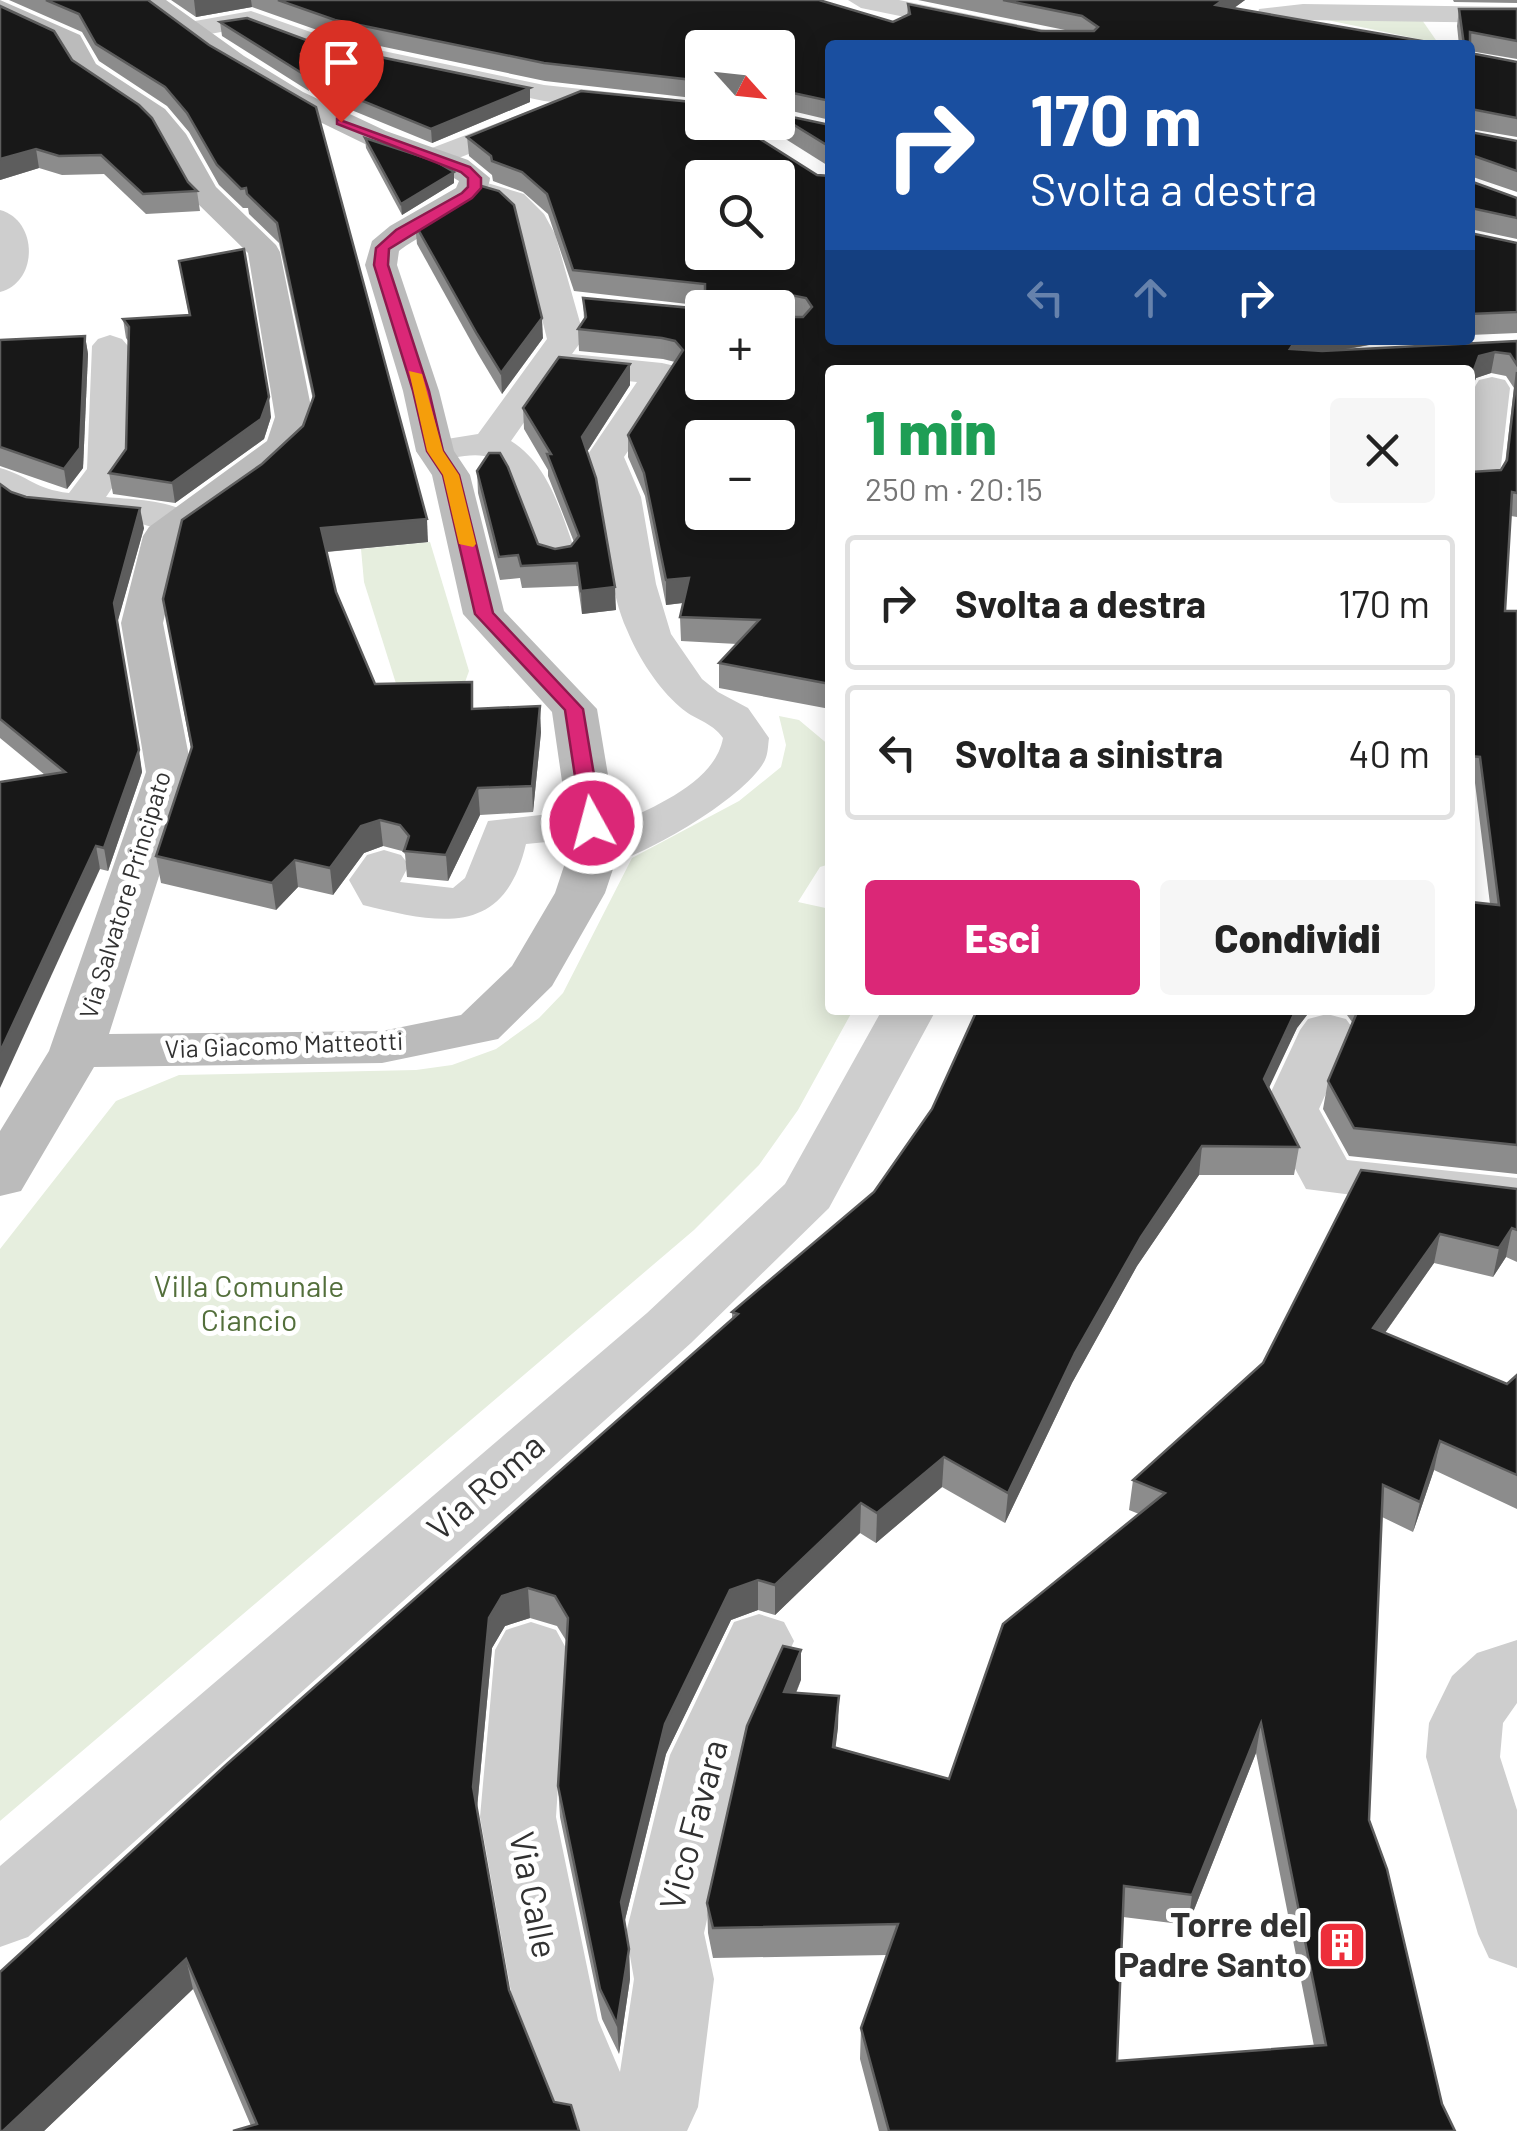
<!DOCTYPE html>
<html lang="it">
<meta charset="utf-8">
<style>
body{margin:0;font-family:Barlow,sans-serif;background:#f6f6f6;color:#222;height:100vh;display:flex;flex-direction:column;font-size:38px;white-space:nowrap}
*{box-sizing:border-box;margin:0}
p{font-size:32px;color:#767676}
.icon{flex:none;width:55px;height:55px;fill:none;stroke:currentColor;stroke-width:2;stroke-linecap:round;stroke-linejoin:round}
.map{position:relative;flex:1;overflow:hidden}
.drawer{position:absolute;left:825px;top:365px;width:650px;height:650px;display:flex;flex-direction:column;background:#fff;border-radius:10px;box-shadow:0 5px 25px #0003}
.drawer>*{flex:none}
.top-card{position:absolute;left:825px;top:40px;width:650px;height:305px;border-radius:10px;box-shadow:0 5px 25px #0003;background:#1a4fa0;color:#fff;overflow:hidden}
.needle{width:65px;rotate:117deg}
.tools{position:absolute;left:685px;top:30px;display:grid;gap:20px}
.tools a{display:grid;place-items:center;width:110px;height:110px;border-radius:10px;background:#fff;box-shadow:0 5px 25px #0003;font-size:50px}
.pin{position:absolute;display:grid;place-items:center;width:85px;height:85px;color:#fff;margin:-102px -42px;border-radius:50% 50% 50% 0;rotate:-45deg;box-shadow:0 0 10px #0007}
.pin .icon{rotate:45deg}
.me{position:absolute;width:110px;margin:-55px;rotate:353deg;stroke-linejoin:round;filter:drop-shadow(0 0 8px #0008)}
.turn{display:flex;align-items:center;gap:35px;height:210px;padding:0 40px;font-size:45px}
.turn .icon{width:130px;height:130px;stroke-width:2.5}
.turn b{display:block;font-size:70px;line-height:85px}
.lanes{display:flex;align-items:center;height:95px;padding:0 40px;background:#0003;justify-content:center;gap:50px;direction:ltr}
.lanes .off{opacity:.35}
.round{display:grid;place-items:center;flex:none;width:105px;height:105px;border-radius:10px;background:#f6f6f6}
.summary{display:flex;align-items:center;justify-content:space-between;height:170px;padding:0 40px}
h1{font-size:60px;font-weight:800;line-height:75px;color:#1e9e55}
.action{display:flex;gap:20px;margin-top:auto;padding:20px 40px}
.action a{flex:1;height:115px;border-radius:10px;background:#db2777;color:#fff;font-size:40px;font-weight:800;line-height:115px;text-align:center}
.action a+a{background:#f6f6f6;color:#222}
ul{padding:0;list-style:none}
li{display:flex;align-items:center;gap:30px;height:135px;margin:0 20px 15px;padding:0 20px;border:5px solid #e0e0e0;border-radius:10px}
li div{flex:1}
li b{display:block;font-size:38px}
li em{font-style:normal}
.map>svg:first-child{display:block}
</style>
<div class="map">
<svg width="1517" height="2131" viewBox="0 0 1517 2131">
<rect width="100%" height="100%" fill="#fff"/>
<g fill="#e6eede">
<path d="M1322,18L1422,20L1438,43L1327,20Z"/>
<path d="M430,542L469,671L464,685L399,693L364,582L361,549Z"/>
<path d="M779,716L799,720L830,746V864L820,867L798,902L830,909V1010H853L798,1110L759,1165L694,1230L0,1821V1249L116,1101L179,1075L416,1070L452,1065L496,1049L539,1018L563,993L632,858L739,801L781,767L786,745Z"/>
</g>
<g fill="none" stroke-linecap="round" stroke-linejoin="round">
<g fill="#cecece" fill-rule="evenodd">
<path d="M848,0H899L1080,37L1093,45H1041L861,8Z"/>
<path d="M1303,4L1517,7V23L1301,20L1397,39L1400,45H1347L1267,29L1256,21L1259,9Z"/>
<path d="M251,11L336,41L544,85L702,102V119L544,101L319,54L249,27L193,37L180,29L184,23Z"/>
<path d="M537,108L547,111L551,117L547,123L446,163H424L420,157L424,151Z"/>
<path d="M474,179L524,194L544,214L555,234L581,326L583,339L572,354L662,363L675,366L680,374L624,457L641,497L656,584L671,634L702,679L718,692L748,708L769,738C768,745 768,754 765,760C746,798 639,860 598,867C590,869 584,866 576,864L568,854L576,844L588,838L526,844C504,938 440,924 363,905L349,880L367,855L384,850L401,855L409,865L400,882L453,888L465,878L488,821L592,809L609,813L615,825C653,807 715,783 723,738C711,721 694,720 680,707C658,688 638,657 627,630C602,575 613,512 586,457L637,382L558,374L511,441C550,465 562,516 577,556L571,565L557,568L543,565C526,541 516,464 484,456C464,452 442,464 422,459L416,451L422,443L478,434L547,339L518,222L502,207L463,195L459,188L463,181Z"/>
<path d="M0,210C38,220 39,282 0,292Z"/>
<path d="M110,335L122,339L128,346L125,469L106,497C134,500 183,499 200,524L194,533L180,536L142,524L31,513L17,509L0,498V468C29,476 34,489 69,493L87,469L92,346L98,339Z"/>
<path d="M1492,377L1505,380L1510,388L1499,483L1494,491L1470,492C1470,460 1460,407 1479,380Z"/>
<path d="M882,1010H936L829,1208L691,1343L28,1937L0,1947V1866L647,1313L785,1184Z"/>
<path d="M1327,1014L1346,1019L1354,1030L1319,1109L1347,1160L1517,1178V1216L1306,1189L1263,1109L1300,1030L1308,1019Z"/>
<path d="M759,1614L784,1622L794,1641L744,1755L704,1933L714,1979L698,2107L687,2131H560L516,2020L480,1817L495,1650L506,1630L531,1622L556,1630L567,1650L556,1817L598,2020L620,2072L634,1979L626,1933L670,1755L734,1622Z"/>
<path d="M1517,1640V1703L1503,1723L1500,1757L1517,1810V1968L1489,1958L1478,1934L1426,1757L1429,1723L1452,1676L1477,1653Z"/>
</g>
<path fill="#bbb" fill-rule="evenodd" d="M0,0L80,35L96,64L165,109L186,134L216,187L276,245L280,252L313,417L303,446L263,484L182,541L163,623L192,772L109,1034L382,1031L461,1015L512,966L555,893L568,854V823L552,712L463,614L432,475L416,451L403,391L365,265L372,241L390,226L456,188L459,181L437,168L365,144L283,104L213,60L134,0H166L244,56L303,92L386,131L468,160L490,178C488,208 422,232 399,251L397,265L439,391L454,451L470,475L504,611L597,709L616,823L618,854L605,893L552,986L498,1039L382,1063L94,1067L21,1191L0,1196V1131L49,1051L146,772L121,623L143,536L149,527L267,441L275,417L248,253L194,200L158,135L144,121L77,75L59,46L0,18Z"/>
</g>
<g fill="#8c8c8c" fill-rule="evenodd">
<path d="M9,0H148L209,45L428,542L327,552L336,592L375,684L474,709L541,732L533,812L480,815L448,881L407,877L405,854L402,851L383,846L364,853L333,895L298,887L276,910L161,883L156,856L191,749L163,599L262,464L303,426L313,400L279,243L249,214L248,208H243L219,185L189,132L167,106L99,61L82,32Z"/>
<path d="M171,0H819L893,22L907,15L908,4L1041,31H1070L918,0H1245L1234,8L1445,45H830V120L779,108L778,111V48H702V99L545,81L337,37L252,7L196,17Z"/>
<path d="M1453,0H1517V3L1454,2Z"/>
<path d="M0,6L72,60L197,191L200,211L146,214L104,174L62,175L39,168L0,180Z"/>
<path d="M1459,9H1517V59L1470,51V45H1459L1457,26Z"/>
<path d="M220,22L317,44L530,102L432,143L344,107L326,72L322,74L315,62L305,66L309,91L222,36Z"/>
<path d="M1470,53L1517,62V137L1470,129V132L1517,141V192L1470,176Z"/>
<path d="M701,104L733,122L830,340H1396L1338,351L1517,341V517L1511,516L1505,611H1517V1174L1349,1156L1323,1109L1328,1081L1352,1022L1347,1015L1328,1010L1307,1015L1297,1028L1268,1088L1299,1147L1294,1175H1199L1137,1266L1072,1383L1005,1523L942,1487L876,1543L860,1533L775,1615L758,1610L731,1620L666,1754L624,1924L629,1949L630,1979L619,2054L602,2019L560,1817L558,1786L567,1642L557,1626L530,1618L505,1626L492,1648L477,1809L509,1990L554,2102L251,2126L193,1989L44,2131H0L732,1319V1312L874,1192L932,1109L977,1010H1470L1490,904L1475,783L1470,782V401L1471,472L1501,470L1505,464L1514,388L1506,376L1491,373L1476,378L1470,393L830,370V709L719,688V663L737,644L681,641L680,617L683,603L666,605L645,496L628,457V435L675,362L663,359L579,351L578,329L584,320L583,298L701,310L702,382L798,317L778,313V308H705V306L574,291L548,214L523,192L493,181L492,175L469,156L467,137Z"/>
<path d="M778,114L830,125V167L776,133Z"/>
<path d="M365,138L454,172V183L402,215L366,148Z"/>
<path d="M1470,178V181L1517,198V239L1470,229V233L1517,243V333L1470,335Z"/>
<path d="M415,224L543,338L502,394L478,354L417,244Z"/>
<path d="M179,261L271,417L264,439L175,503L113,494L109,473L126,449L129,342L126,338L123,319L189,315Z"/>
<path d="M85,336L88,354L83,468L67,489L0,466V340Z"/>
<path d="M630,364V385L587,452L616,610L582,614L578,586L522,588L520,578L500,580L478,493L477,471L538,544L555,549L571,546L574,542L548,476V470L524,429L523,408Z"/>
<path d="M0,484L11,492L144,528L117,623L142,772L108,871L100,869L45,775L0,738Z"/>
<path d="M1361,1170L1517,1189V1262L1506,1257L1493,1277L1434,1263L1385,1333L1507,1384L1517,1375V1509L1434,1470L1413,1532L1382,1517L1369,1820L1442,2104L1455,2131H879L860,2059L861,2028L887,1955L713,1958L708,1933L707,1903L801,1680L796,1693L838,1727L835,1748L949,1779L1139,1514L1129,1510L1133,1480L1263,1363ZM1256,1753L1314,2046L1117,2061L1123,1917L1188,1925Z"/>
</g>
<g fill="#5d5d5d">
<path d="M194,0H251L252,7L196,17Z"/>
<path d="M1223,0H1245L1215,22L1216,5Z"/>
<path d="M314,48L315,62L303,67L301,54Z"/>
<path d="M325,59L326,72L322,74L321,60Z"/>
<path d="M530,88V102L432,143L431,129Z"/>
<path d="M36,149L39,168L0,180V159Z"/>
<path d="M1474,156L1471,175L1470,176V159Z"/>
<path d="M454,172V183L402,215L401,204Z"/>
<path d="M542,318L543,338L502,394L501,373Z"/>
<path d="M85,336L88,354L83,468L67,489L64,469Z"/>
<path d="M1296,340H1396L1295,358L1290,349Z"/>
<path d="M1495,352L1491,373L1476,378L1470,393V381L1479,356Z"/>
<path d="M630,364V385L583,458L582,437Z"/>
<path d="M269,397L271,417L264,439L175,503L172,483Z"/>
<path d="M140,508L144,528L117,624L114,603Z"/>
<path d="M427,519L428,542L324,552L321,528Z"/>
<path d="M689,578L690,602L666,605V580Z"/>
<path d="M615,587L616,610L582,614L581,591Z"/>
<path d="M540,706L541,732L533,812L532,786Z"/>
<path d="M139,750L142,772L108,871L104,848Z"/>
<path d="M478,788L480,815L448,881L446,855Z"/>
<path d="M380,820L383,846L364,853L333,895L330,868L361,826Z"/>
<path d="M96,846L100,869L0,1088V1052Z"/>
<path d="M295,860L298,887L276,910L272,883Z"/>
<path d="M1296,1010H1328L1307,1015L1297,1028L1260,1107L1264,1079Z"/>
<path d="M1202,1146L1199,1175L1137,1266L1072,1383L1005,1523L1008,1493L1075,1353L1141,1237Z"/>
<path d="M1512,1228L1506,1257L1493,1277L1499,1248Z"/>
<path d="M1440,1234L1434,1263L1367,1358L1373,1328Z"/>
<path d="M1440,1441L1434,1470L1413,1532L1420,1502Z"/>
<path d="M944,1457L942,1487L876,1543L877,1513Z"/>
<path d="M861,1503L860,1533L775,1615V1585Z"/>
<path d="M758,1580V1610L731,1620L666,1754L622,1932L621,1902L665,1724L730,1590Z"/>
<path d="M528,1588L530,1618L505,1626L492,1648L476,1818L473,1787L489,1618L502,1596Z"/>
<path d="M801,1650V1680L784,1723V1692Z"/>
<path d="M839,1696L838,1727L832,1778L833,1747Z"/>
<path d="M1261,1723L1256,1753L1188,1925L1192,1895Z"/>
<path d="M629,1949L630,1979L619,2054L617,2024Z"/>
<path d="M186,1959L193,1989L44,2131H3Z"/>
</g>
<g fill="#181818" stroke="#5d5d5d" stroke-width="2.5" fill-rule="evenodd">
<path d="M46,0H148L209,45L316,107L427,519L321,528L336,592L375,684L472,682V709L540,706L532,786L478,788L446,855L404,851L409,836L400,825L380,820L361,826L330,868L295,860L272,883L156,856L192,747L163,599L182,520L262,464L303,426L314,396L277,223L247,194L246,188L241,189L217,165L187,113L165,87L96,44L79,14Z"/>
<path d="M278,0H819L893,22L910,14L908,4L1041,31H1094L1098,27L1082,16L1003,0H1223L1216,5L1445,45H830V101L779,90L778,93V48H702V81L544,63L335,20Z"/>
<path d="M0,6L54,31L72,60L139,105L152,118L188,182L197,191L143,194L101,155L59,156L36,149L0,159Z"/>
<path d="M1459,9H1517V41L1470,32V50V45H1464Z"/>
<path d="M247,18L317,44L530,88L431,129L343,93L325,59L321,60L314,48L301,54L308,77L220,22Z"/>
<path d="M1470,53L1517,62V118L1471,109L1470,132L1517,141V171L1474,156L1470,159Z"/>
<path d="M581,91L702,103V122H733L817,175L830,176V340H1296L1290,349L1322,351L1517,341V365L1510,354L1495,352L1479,356L1470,381V370H830V684L719,663L759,620L680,617L689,578L666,580L644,473L628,435L683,350L675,341L662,338L578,329L586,317L583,298L702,309V382H778V317H803L812,307L806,298L776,292V308H705V284L573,270L547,194L522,172L492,161L491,156L467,137ZM702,178H778V252H702ZM702,438H778V512H702Z"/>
<path d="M778,114L830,125V147L778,115Z"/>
<path d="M365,138L435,161L454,172L401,204Z"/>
<path d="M1470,178V181L1517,198V218L1471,208L1470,233L1517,243V312L1470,314Z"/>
<path d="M478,185L499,191L514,205L542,318L501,373L477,334L415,224Z"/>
<path d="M244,249L269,397L261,419L172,483L109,473L126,449L129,327L123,319L190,315L179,261Z"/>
<path d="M85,336L80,448L64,469L0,447V340Z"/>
<path d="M559,357L630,364L582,437L596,478L615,587L581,591L577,563L521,566L518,555L499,557L477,471L489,453H500L508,467L538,544L555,549L571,546L579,536L547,454H551L523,408Z"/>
<path d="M1517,372V493L1512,492L1505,611H1517V1145L1354,1128L1328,1081L1358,1010H1470V902L1499,905L1480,757L1470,756V401L1471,472L1501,470L1507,460Z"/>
<path d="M0,484L11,492L26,497L140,508L114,603L139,750L104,848L96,846L0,1052V782L65,772L0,719Z"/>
<path d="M977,1010H1296L1264,1079L1299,1147L1202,1146L1141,1237L1075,1353L1008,1493L944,1457L877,1513L861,1503L775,1585L758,1580L730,1590L665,1724L621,1902L629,1949L617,2024L600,1989L558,1786L568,1618L555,1596L528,1588L502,1596L489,1618L473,1787L509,1990L554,2102L571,2105L579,2131H233L257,2124L186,1959L3,2131H0V1972L227,1764L738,1314L732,1312L874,1192L932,1109Z"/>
<path d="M1361,1170L1517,1189V1230L1512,1228L1499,1248L1440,1234L1373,1328L1507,1384L1517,1375V1475L1440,1441L1420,1502L1383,1485L1369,1820L1387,1869L1442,2104L1455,2131H889L861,2028L898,1924L713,1928L707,1903L747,1726L783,1646L801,1650L784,1692L839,1696L833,1747L949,1779L1003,1624L1165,1493L1133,1480L1263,1363ZM1261,1723L1326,2045L1117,2061L1124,1886L1192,1895Z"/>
</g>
<path fill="#db2777" stroke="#8e194d" stroke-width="2.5" d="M337,119L470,167L481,178V188L472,198L389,249L388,265L429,391L443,451L459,475L493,613L583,709L602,823L599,827L592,829L582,823L565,710L475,614L443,475L427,451L413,391L374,265L376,248L396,230L462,193L468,187V178L461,172L337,124Z"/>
<path fill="#f59e0b" d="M409,371L422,374L443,451L459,475L476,544L473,547L459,544L443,475L427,451Z"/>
<defs>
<g id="building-square" transform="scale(2.5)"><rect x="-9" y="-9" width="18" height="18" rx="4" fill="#ed2e3a" stroke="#fff"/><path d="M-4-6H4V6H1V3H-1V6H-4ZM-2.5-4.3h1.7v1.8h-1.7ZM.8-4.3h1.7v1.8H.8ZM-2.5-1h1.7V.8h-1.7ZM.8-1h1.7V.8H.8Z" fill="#fff"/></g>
</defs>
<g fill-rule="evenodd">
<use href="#building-square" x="1342" y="1945"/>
</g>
<g text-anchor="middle" stroke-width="10" stroke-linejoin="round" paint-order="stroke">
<g font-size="25" fill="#313131" stroke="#fff">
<text transform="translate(125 895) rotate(-73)" y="9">Via Salvatore Principato</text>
<text transform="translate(284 1045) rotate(-2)" y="9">Via Giacomo Matteotti</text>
</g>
<g font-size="30" fill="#536f3b" stroke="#fff">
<text x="249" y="1297">Villa Comunale<tspan x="249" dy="34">Ciancio</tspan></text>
</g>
<g font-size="35" fill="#313131" stroke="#fff">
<text transform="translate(486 1487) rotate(-41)" y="12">Via Roma</text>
<text transform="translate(694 1825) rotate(-75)" y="12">Vico Favara</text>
<text transform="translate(533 1895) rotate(79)" y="12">Via Calle</text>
</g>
<g font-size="35" font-weight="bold" fill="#313131" stroke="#fff" text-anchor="end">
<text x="1307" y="1937">Torre del<tspan x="1307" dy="40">Padre Santo</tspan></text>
</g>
</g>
</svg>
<div class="tools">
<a><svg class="needle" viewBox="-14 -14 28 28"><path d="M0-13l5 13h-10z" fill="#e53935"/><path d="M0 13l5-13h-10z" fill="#767676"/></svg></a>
<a><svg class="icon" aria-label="search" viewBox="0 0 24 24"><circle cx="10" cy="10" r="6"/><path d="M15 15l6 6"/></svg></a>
<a>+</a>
<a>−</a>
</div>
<div class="pin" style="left:341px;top:122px;background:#d93025"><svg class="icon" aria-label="arrive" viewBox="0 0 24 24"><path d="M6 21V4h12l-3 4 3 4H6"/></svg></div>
<svg class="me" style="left:592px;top:823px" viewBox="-20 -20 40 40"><circle r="17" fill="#db2777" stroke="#fff" stroke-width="3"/><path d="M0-11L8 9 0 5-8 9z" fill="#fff"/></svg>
<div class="top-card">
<div class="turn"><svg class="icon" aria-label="right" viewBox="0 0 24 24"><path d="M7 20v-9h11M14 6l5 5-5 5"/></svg><div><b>170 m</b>Svolta a destra</div></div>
<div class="lanes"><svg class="icon off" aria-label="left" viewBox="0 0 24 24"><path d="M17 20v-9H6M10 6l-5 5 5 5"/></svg><svg class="icon off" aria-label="ahead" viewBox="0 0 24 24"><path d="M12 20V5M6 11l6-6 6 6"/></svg><svg class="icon" aria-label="right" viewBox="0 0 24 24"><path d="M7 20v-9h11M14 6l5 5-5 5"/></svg></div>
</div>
<section class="drawer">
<div class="summary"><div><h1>1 min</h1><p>250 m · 20:15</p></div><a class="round"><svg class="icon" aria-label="close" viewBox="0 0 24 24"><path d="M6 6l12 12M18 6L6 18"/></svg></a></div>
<ul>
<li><svg class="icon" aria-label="right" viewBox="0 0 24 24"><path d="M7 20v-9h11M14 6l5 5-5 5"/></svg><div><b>Svolta a destra</b></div><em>170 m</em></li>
<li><svg class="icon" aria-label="left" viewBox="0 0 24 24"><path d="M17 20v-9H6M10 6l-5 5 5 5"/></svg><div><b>Svolta a sinistra</b></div><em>40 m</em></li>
</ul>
<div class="action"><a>Esci</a><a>Condividi</a></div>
</section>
</div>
